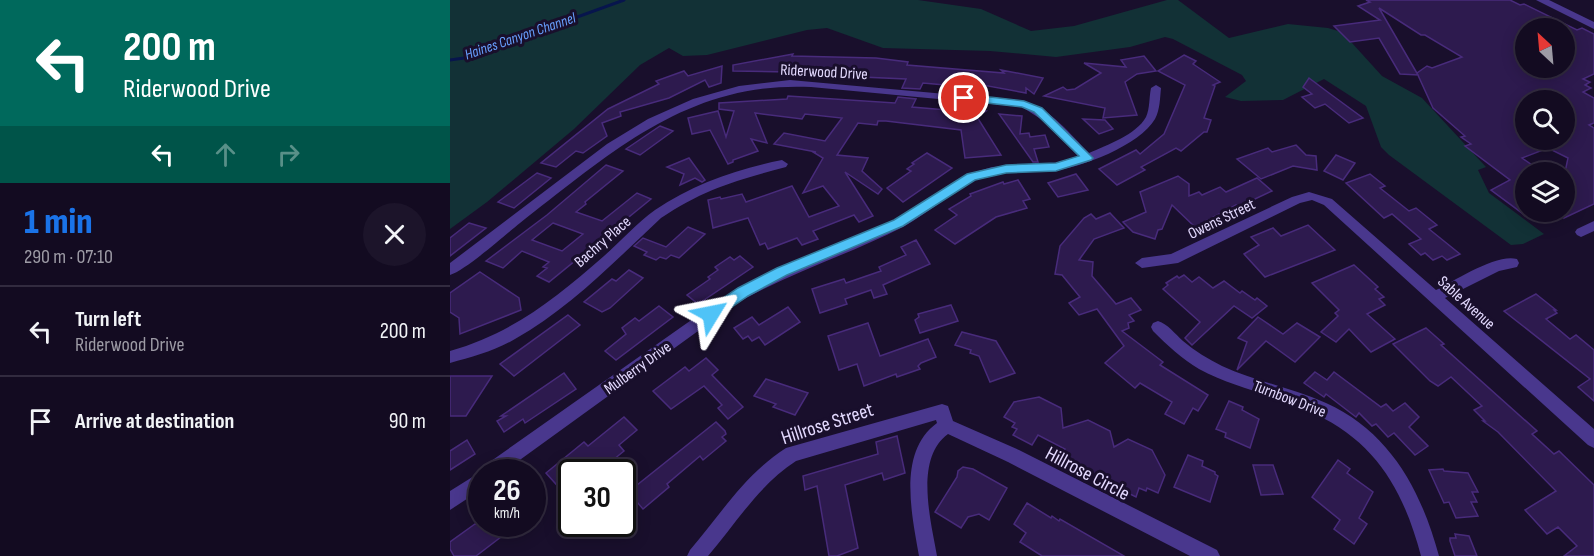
<!DOCTYPE html>
<meta charset="utf-8">
<style>
body{margin:0;font-family:"Sofia Sans Condensed",sans-serif;background:#1c142a;color:#f1f3f6;height:100vh;display:flex;flex-direction:column;font-size:22px;white-space:nowrap}
*{box-sizing:border-box;margin:0}
p{font-size:20px;color:#9d9ba5}
.icon{flex:none;width:33px;height:33px;fill:none;stroke:currentColor;stroke-width:2;stroke-linecap:round;stroke-linejoin:round}
.map{position:relative;flex:1;overflow:hidden}
.side{display:flex;flex-direction:column;background:#130b21;width:450px}
.side>*{flex:none}
.top-card{background:#00695c;color:#fff;overflow:hidden}
.needle{width:39px;rotate:334deg}
.buttons{position:absolute;left:1065px;top:18px;display:grid;gap:12px}
.buttons a{display:grid;place-items:center;width:60px;height:60px;border-radius:50%;background:#130b21;box-shadow:0 3px 15px #0003,0 0 0 2px #322b3f;font-size:30px}
.speed{position:absolute;left:18px;top:459px;display:flex;gap:12px;font-size:30px;font-weight:700;text-align:center}
.speed>*{display:grid;place-content:center;width:78px;height:78px;border-radius:50%;background:#130b21;box-shadow:0 3px 15px #0003,0 0 0 2px #322b3f;line-height:1}
.speed small{font-size:15px;font-weight:400}
.speed .limit{border:3px solid #111;border-radius:9px;background:#fff;color:#111}
.pin{position:absolute;display:grid;place-items:center;width:51px;height:51px;color:#fff;margin:-26px;border:3px solid #fff;border-radius:50%;box-shadow:0 2px 6px #0007}
.me{position:absolute;width:66px;margin:-33px;rotate:55deg;stroke-linejoin:round;filter:drop-shadow(0 0 4px #0008)}
.turn{display:flex;align-items:center;gap:21px;height:126px;padding:0 24px;font-size:27px}
.turn .icon{width:78px;height:78px;stroke-width:2.5}
.turn b{display:block;font-size:42px;line-height:51px}
.lanes{display:flex;align-items:center;height:57px;padding:0 24px;background:#0003;justify-content:center;gap:30px;direction:ltr}
.lanes .off{opacity:.35}
.round{display:grid;place-items:center;flex:none;width:63px;height:63px;border-radius:32px;background:#1c142a}
.headline{display:flex;align-items:center;justify-content:space-between;height:102px;padding:0 24px}
h1{font-size:36px;font-weight:800;line-height:45px;color:#1a73e8}
ul{padding:0;list-style:none}
li{display:flex;align-items:center;gap:18px;height:90px;padding:0 24px;border-top:2px solid #322b3f}
li div{flex:1}
li b{display:block;font-size:22px}
li em{font-style:normal}
main{display:flex;flex:1;min-height:0}
.map>svg:first-child{display:block}
</style>
<main>
<section class="side">
<div class="top-card">
<div class="turn"><svg class="icon" aria-label="left" viewBox="0 0 24 24"><path d="M17 20v-9H6M10 6l-5 5 5 5"/></svg><div><b>200 m</b>Riderwood Drive</div></div>
<div class="lanes"><svg class="icon" aria-label="left" viewBox="0 0 24 24"><path d="M17 20v-9H6M10 6l-5 5 5 5"/></svg><svg class="icon off" aria-label="ahead" viewBox="0 0 24 24"><path d="M12 20V5M6 11l6-6 6 6"/></svg><svg class="icon off" aria-label="right" viewBox="0 0 24 24"><path d="M7 20v-9h11M14 6l5 5-5 5"/></svg></div>
</div>
<div class="headline"><div><h1>1 min</h1><p>290 m · 07:10</p></div><a class="round"><svg class="icon" aria-label="close" viewBox="0 0 24 24"><path d="M6 6l12 12M18 6L6 18"/></svg></a></div>
<ul>
<li><svg class="icon" aria-label="left" viewBox="0 0 24 24"><path d="M17 20v-9H6M10 6l-5 5 5 5"/></svg><div><b>Turn left</b><p>Riderwood Drive</p></div><em>200 m</em></li>
<li><svg class="icon" aria-label="arrive" viewBox="0 0 24 24"><path d="M6 21V4h12l-3 4 3 4H6"/></svg><div><b>Arrive at destination</b></div><em>90 m</em></li>
</ul>
</section>
<div class="map">
<svg width="1144" height="556" viewBox="0 0 1144 556">
<rect width="100%" height="100%" fill="#190f2c"/>
<path fill="#123136" d="M0,0H468L531,9L581,31L624,26L717,0H728L779,38L838,24L878,28L888,31L902,43L932,76L972,98L1036,167L1028,170L1039,193L1094,234L1073,244L1061,245L939,155L931,147L916,106L874,79L833,100L791,101L775,97L796,81L792,75L723,39L715,37L680,47L606,57L540,51L433,48L377,28L357,30L257,55L233,56L219,48L190,65L124,129L37,202L0,229Z"/>
<g fill="none" stroke-linecap="round" stroke-linejoin="round">
<path stroke="#07154d" stroke-width="3" d="M0,60L14,58L174,0"/>
</g>
<g fill="#2d1a4e" stroke="#482b7b" stroke-width="1.5" fill-rule="evenodd">
<path d="M916,0H1060L1070,5L1074,4L1127,30L1132,28L1144,34V74L1133,79L1140,82L1135,85L1141,88L1133,92L1144,98V123L1139,125L1144,128V204L1114,218V177L1118,158L1098,148L1072,158L1092,172H1076V216L1041,190L1060,180L1015,146L1021,144L1011,137L1015,136L983,108L967,73L977,66L982,68L1012,57L975,35H971L929,8L968,75L950,74L929,38L900,42L884,26L930,20L908,6L920,2ZM1076,28H1114V68H1076ZM1076,100H1114V140H1076Z"/>
<path d="M343,54L342,56L426,58L458,62L457,65L554,73L551,70L593,78L584,94L576,88V93L533,85L530,95L503,92L506,86L473,83L470,89L452,88L456,79L389,76L391,73L283,71V65Z"/>
<path d="M734,55L746,61L743,64L770,82L763,85L765,86L754,118L761,120L757,132H754L731,151L726,148L691,167L695,170L667,185L649,169L686,150L690,154L714,134L735,85L708,71Z"/>
<path d="M694,56L706,71L687,74L675,82L687,115L653,118L655,108L594,96L613,87L617,90L625,89L651,73L634,63L676,67L671,60Z"/>
<path d="M272,66L271,83L259,87L255,80L219,98L170,112L171,116L152,123L157,136L133,153L126,151L106,167L91,163L158,109L209,84L206,81L234,71L238,76Z"/>
<path d="M859,78L879,93L913,118L899,123L875,104L865,108L852,97L862,94L853,87Z"/>
<path d="M338,96L445,103L448,97L466,99L462,107L497,110L500,102L527,105L526,110L536,111L527,117L551,155L515,158L511,130L436,121H428L427,125L408,123L387,155L418,158L412,171L432,189L428,194L395,172L423,216L409,222L404,215L363,231L368,239L352,245L347,238L318,249L315,243L310,245L298,218L263,228L258,200L270,197L271,199L292,194L296,202L342,186L359,217L389,206L373,186L353,193L373,158L363,152H366L324,144L334,133L375,141L392,118L355,114L352,119L305,113L317,143L301,139L308,151L283,160V162L278,164L260,130L242,134L238,118L268,111L276,137L284,111L269,109V103L337,99Z"/>
<path d="M549,114L572,116L570,134L579,133L580,137L595,135L599,147L584,149L588,162H583Z"/>
<path d="M633,119L655,120L663,129L649,134Z"/>
<path d="M210,126L223,131L190,155L176,149Z"/>
<path d="M846,145L856,155L866,156L867,170L843,166L811,179L787,159L818,148L822,152Z"/>
<path d="M477,153L502,168L453,202L437,188L461,171L457,169L464,164L462,163Z"/>
<path d="M886,155L905,163L893,180L874,171Z"/>
<path d="M239,158L255,180L252,182L245,178L230,185L234,174L217,167Z"/>
<path d="M156,165L173,171L135,202L136,204L126,212L152,221L187,193L201,199L99,282L87,276L97,268L93,267L99,262L72,251L53,268L36,261L97,215ZM103,223L133,234L112,251L82,240Z"/>
<path d="M87,173L101,178L64,208L48,202Z"/>
<path d="M626,174L638,190L608,197L598,183Z"/>
<path d="M920,174L935,186L930,188L959,211L966,208L987,225L979,229L1010,254L997,260L992,256L983,260L975,253L971,255L959,244L971,239L942,214L934,218L896,183Z"/>
<path d="M728,176L739,184V196L749,192L752,195L770,187L776,192L807,178L822,191L788,207L786,205L745,227L722,205L712,229L708,230L705,239L683,232L673,222L696,212L690,192Z"/>
<path d="M568,180L580,199L573,201L577,208L546,217L505,244L485,230L507,215L499,209L521,196L520,194L553,182L554,184Z"/>
<path d="M660,213L674,228L644,239L629,260L643,262L642,276L666,304L681,298L691,310L679,315L684,321L678,323L679,328L672,331L713,362L710,365L758,395L748,411L743,408L734,424L715,414L722,402L690,383L685,388L655,363L674,346L647,309L629,315L619,303L630,297L612,275L605,274L610,246L634,218L641,214L646,219Z"/>
<path d="M19,223L36,228L0,256V238Z"/>
<path d="M858,225L885,250L815,277L794,254L809,245L801,237L823,228L831,236Z"/>
<path d="M238,227L255,234L229,258L221,255L216,259L210,257L206,260L194,255L197,252L184,246L193,238L216,247Z"/>
<path d="M466,240L480,264L433,285L437,294L424,298L421,290L395,299L397,304L370,313L362,289L394,279L396,283L431,271L429,267L456,255L451,247Z"/>
<path d="M290,256L303,267L248,304L237,295L260,279L258,277L268,270L265,267L280,257L284,260Z"/>
<path d="M904,265L928,287L925,289L934,297L929,299L935,305L917,314L945,339L921,352L899,329L886,342L871,332L888,316L885,313L889,310L862,283Z"/>
<path d="M179,270L193,278L160,308L152,312L134,302L162,279L166,281Z"/>
<path d="M30,272L69,298L71,310L10,334L9,318L0,312V293Z"/>
<path d="M734,275L742,282L749,277L763,288L774,281L790,293L792,291L805,300L807,298L817,306L802,318L784,306L742,345L735,338L750,322L713,289L718,285L716,283L727,276L729,278Z"/>
<path d="M1086,294L1106,310H1104L1107,313L1096,319L1120,339L1126,335L1144,350V401L1128,387L1140,379L1054,311Z"/>
<path d="M501,305L508,321L470,333L465,320L469,317L468,314Z"/>
<path d="M209,306L223,317L166,360L155,351L176,334L172,328L185,318L189,321Z"/>
<path d="M338,307L350,322L315,345L309,337L302,341L298,336L293,339L284,328L302,317L309,325Z"/>
<path d="M118,315L130,325L64,376L50,364Z"/>
<path d="M808,317L833,334L847,323L870,337L845,362L816,341L787,370L797,342L788,338Z"/>
<path d="M418,323L430,356L478,339L486,357L471,363L468,366L470,369L447,377L446,374L414,386L407,364L389,370L378,336Z"/>
<path d="M976,328L994,344L991,345L1087,431L1082,434L1104,454L1109,451L1144,485V556H1114L1127,546L1108,527L1097,534L1075,510L1106,491L1048,432L1033,421H1035L1024,410L1032,406L1001,377L988,386L980,381L943,344Z"/>
<path d="M512,332L546,341L565,373L540,382L529,356L520,353L521,350L505,345Z"/>
<path d="M256,358L268,370L262,375L293,407L278,419L268,408L272,405L254,386L221,409L203,391L235,367L239,371Z"/>
<path d="M865,372L877,380L884,372L931,407L936,404L943,411L955,403L969,417L959,427L978,446L965,455L944,433L938,437L926,424L922,426L909,413L906,417L876,394L874,397L854,383Z"/>
<path d="M114,373L126,389L75,423L73,419L54,432L47,421L56,416H51Z"/>
<path d="M0,376H42L16,416H0Z"/>
<path d="M316,379L358,393L345,415L323,407L326,404L304,396Z"/>
<path d="M589,397L611,408L613,428L638,420L660,431L664,447L678,439L702,450L715,475L708,493L697,488L696,491L689,488L686,497L615,462L618,456L613,453L615,449L588,435L582,445L563,435L567,429L562,427L565,423L554,417L564,402Z"/>
<path d="M779,401L793,407L792,410L809,419L800,448L775,437L776,433L766,429Z"/>
<path d="M174,417L187,430L169,445L174,451L158,464L152,458L134,472H122V502L96,473L134,442L138,446Z"/>
<path d="M266,422L275,431L276,434L272,437L276,441L253,460L250,456L217,484L219,487L193,509L187,502L172,514V478L182,489Z"/>
<path d="M447,436L455,473L434,480L432,473L395,485L408,548L387,556H379L367,486L355,490L353,476L428,454L426,442Z"/>
<path d="M17,440L25,454L0,470V451Z"/>
<path d="M738,455L753,461L752,466L765,472V474L768,476L760,502L724,487Z"/>
<path d="M888,460L900,469L897,473L923,492L909,518L917,524L904,544L884,529L890,520L862,497Z"/>
<path d="M803,465H823L833,494L811,495Z"/>
<path d="M513,467L523,469L557,488L539,520L529,514L518,517L511,528L485,512L507,477L508,471Z"/>
<path d="M993,469L994,471L1018,473L1028,492H1022L1027,502H1021L1028,516L1006,518L999,502L994,503L979,470Z"/>
<path d="M577,503L601,518L602,516L609,521L610,519L674,556H592L570,542L576,533L564,524Z"/>
<path d="M25,524H68L26,556H4L0,549V542Z"/>
<path d="M1005,534L1019,536L1027,556H1005L1000,541V538H1006Z"/>
</g>
<g fill="none" stroke-linecap="round" stroke-linejoin="round">
<g fill="#49378d" fill-rule="evenodd">
<path d="M340,80L574,101C601,109 620,134 639,153C657,145 686,135 696,117C700,108 699,97 701,88L706,85L711,88C710,98 710,110 705,119C690,145 631,168 602,171C577,173 550,169 526,180C500,193 478,213 453,227C398,255 338,273 284,305L53,472H32V489L0,510V491L32,471L34,466L274,297L295,285L445,220L519,174L542,167L604,163L629,157L597,123L572,107L361,87C238,81 161,153 70,223C55,235 16,270 0,275V263L157,144L198,119L243,99L289,86Z"/>
<path d="M332,160L338,164L336,167C287,180 254,189 211,218C165,261 120,308 65,339C45,351 22,357 0,363V351C63,333 106,298 154,256C171,241 187,223 205,210C243,184 287,169 332,160Z"/>
<path d="M859,192L882,199L986,290C1004,281 1047,253 1067,259L1069,263L1067,267L1049,271L995,298L1144,429V448L1138,445L874,205L862,200L850,203L728,263L692,268L685,263L692,258L721,254L842,197Z"/>
<path d="M1144,221V231L1131,237L1127,235L1125,232L1127,229Z"/>
<path d="M708,321C718,324 725,334 733,341C745,351 758,359 772,366C805,381 842,388 876,403C940,432 971,490 989,556H971C954,492 927,443 865,414C828,395 786,389 749,369C732,359 717,345 703,331L701,327L703,323Z"/>
<path d="M492,404L498,406L503,421L569,450L767,550L770,556H740L558,462L498,434C464,459 481,521 487,556H469C462,515 447,452 487,423L486,420L346,461C309,485 287,522 258,556H237L240,550C271,514 295,474 336,448Z"/>
</g>
<path fill="#49378d" fill-rule="evenodd" d="M1086,0H1099L1144,22V29Z"/>
</g>
<path fill="#4fc3f7" stroke="#337fa1" stroke-width="1.5" d="M514,94L574,101L592,108L643,158L641,160L606,171L556,173L525,180L453,226L337,275L298,296L266,318H255L253,314L255,310L288,288L327,268L444,220L517,174L556,165L606,163L629,156L584,112L572,107L510,100V95Z"/>
<g text-anchor="middle" stroke-width="6" stroke-linejoin="round" paint-order="stroke">
<g font-size="15" font-style="italic" fill="#68a0ff" stroke="#190f2c">
<text transform="translate(70 36) rotate(-19)" y="5">Haines Canyon Channel</text>
</g>
<g font-size="16" fill="#e4daff" stroke="#190f2c">
<text transform="translate(374 71) rotate(3)" y="6">Riderwood Drive</text>
<text transform="translate(771 218) rotate(-26)" y="6">Owens Street</text>
<text transform="translate(152 241) rotate(-41)" y="6">Bachry Place</text>
<text transform="translate(1017 302) rotate(42)" y="6">Sable Avenue</text>
<text transform="translate(187 367) rotate(-36)" y="6">Mulberry Drive</text>
<text transform="translate(840 398) rotate(21)" y="6">Turnbow Drive</text>
</g>
<g font-size="20" fill="#e4daff" stroke="#190f2c">
<text transform="translate(377 423) rotate(-18)" y="7">Hillrose Street</text>
<text transform="translate(638 473) rotate(28)" y="7">Hillrose Circle</text>
</g>
</g>
</svg>
<div class="buttons">
<a><svg class="needle" viewBox="-14 -14 28 28"><path d="M0-13l5 13h-10z" fill="#e53935"/><path d="M0 13l5-13h-10z" fill="#9d9ba5"/></svg></a>
<a><svg class="icon" aria-label="search" viewBox="0 0 24 24"><circle cx="10" cy="10" r="6"/><path d="M15 15l6 6"/></svg></a>
<a><svg class="icon" aria-label="layers" viewBox="0 0 24 24"><path d="M12 4l9 5-9 5-9-5zM3 14l9 5 9-5"/></svg></a>
</div>
<div class="speed"><div>26<small>km/h</small></div><div class="limit">30</div></div>
<div class="pin" style="left:514px;top:98px;background:#d93025"><svg class="icon" aria-label="arrive" viewBox="0 0 24 24"><path d="M6 21V4h12l-3 4 3 4H6"/></svg></div>
<svg class="me" style="left:261px;top:314px" viewBox="-20 -20 40 40"><path d="M0-17L14 15 0 8-14 15z" fill="#4fc3f7" stroke="#fff" stroke-width="4"/></svg>
</div>
</main>
